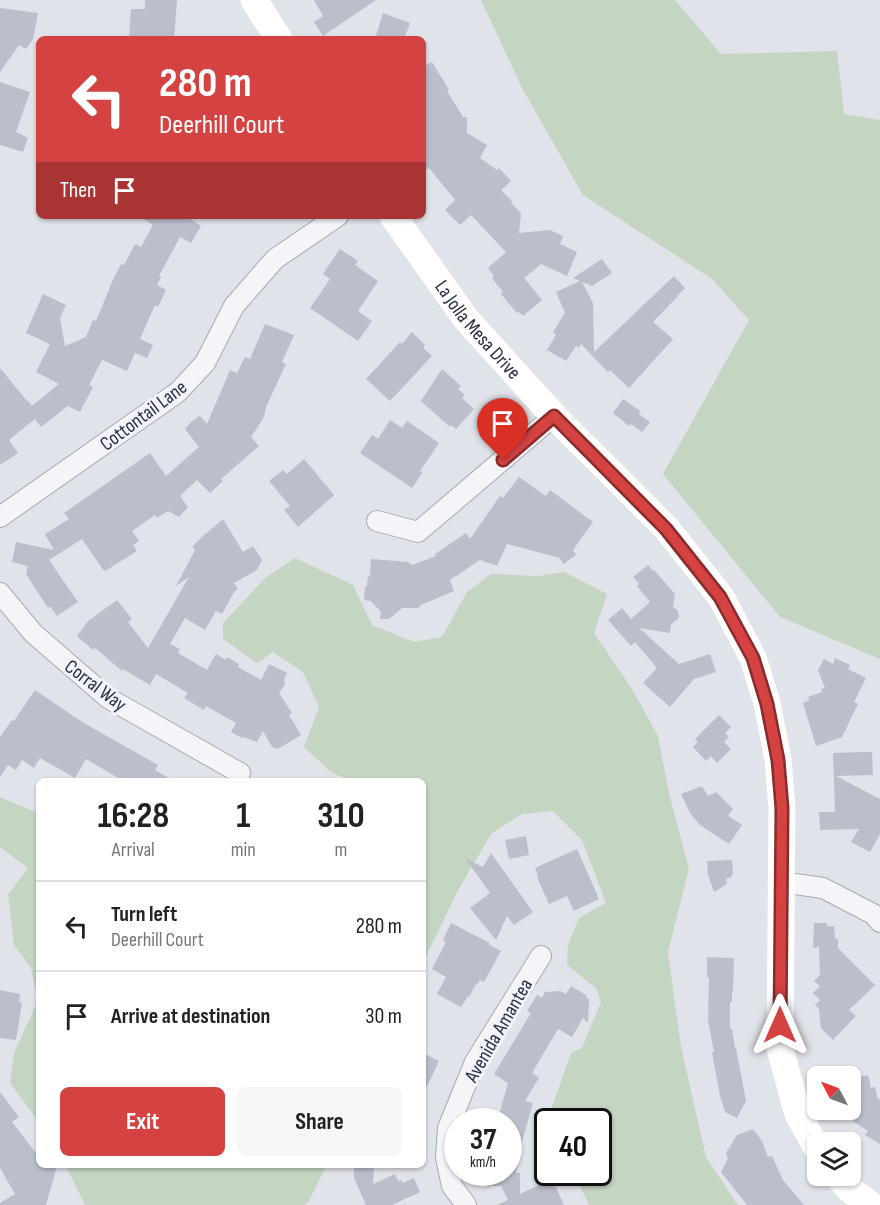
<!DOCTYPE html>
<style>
body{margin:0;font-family:"Sofia Sans Condensed",sans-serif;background:#f6f6f6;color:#222;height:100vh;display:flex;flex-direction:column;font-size:22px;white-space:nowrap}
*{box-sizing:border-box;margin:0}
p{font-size:20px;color:#767676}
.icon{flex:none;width:33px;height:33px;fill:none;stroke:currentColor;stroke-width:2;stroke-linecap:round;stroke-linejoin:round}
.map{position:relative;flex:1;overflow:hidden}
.panel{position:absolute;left:36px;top:778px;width:390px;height:390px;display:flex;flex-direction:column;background:#fff;border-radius:9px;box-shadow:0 2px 4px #0004}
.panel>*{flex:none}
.banner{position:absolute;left:36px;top:36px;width:390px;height:183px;border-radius:9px;box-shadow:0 2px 4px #0004;background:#d44242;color:#fff;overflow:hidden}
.needle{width:39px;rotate:311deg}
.controls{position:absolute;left:807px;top:1066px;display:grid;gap:12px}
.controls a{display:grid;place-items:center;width:54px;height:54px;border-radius:9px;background:#fff;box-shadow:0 2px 4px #0004;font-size:30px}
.speed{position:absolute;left:444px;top:1108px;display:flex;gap:12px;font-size:30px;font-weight:700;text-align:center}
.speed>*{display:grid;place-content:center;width:78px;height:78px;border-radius:50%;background:#fff;box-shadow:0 2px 4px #0004;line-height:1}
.speed small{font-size:15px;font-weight:400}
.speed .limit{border:3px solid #111;border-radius:9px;background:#fff;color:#111}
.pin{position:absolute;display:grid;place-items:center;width:51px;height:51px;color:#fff;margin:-62px -26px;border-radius:50% 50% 50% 0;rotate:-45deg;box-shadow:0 0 6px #0007}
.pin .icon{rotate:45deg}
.me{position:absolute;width:66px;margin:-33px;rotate:0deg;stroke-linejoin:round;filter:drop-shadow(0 0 4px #0008)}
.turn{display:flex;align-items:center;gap:21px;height:126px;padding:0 24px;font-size:27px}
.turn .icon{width:78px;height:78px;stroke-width:2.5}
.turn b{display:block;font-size:42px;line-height:51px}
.then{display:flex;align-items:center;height:57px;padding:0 24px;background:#0003;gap:12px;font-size:22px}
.eta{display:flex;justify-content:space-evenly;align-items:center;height:102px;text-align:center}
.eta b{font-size:36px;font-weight:700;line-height:42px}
.primary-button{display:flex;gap:12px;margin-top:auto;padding:12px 24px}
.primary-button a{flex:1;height:69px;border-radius:9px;background:#d44242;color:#fff;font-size:24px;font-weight:700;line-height:69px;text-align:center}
.primary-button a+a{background:#f6f6f6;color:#222}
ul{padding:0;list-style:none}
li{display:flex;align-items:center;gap:18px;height:90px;padding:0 24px;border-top:2px solid #e0e0e0}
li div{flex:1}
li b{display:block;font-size:22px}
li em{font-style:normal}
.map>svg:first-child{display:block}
</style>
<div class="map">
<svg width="880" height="1205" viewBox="0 0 880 1205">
<rect width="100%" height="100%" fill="#e1e3ea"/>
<g fill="#c4d5c2">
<path d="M481,0H675L721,54L837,51L844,114L880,120V659L780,617L663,474L749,320L712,279L583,195L522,88Z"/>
<path d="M295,558L353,585L372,625L414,642L442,637L467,592L491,574L538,576L564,572L607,594L594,633L632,689L658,736L669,793L689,869L668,952L681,1047L706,1157L738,1205H589L574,1173H598V1122H548L547,1138L545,1127L571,1053L582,1048L601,1002L596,988L567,965L568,945L579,918L606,903L582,840L553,811L522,814L492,833L458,890L423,963V782L353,781L332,773L304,747L319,707L303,672L273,652L257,663L223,639V623L265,578Z"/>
<path d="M0,797L37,813L39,821V1122L10,1083L14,1053L38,1000L31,968L14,945L8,895L28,868L0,847Z"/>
<path d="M66,1166H326L309,1201L304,1205H85Z"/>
</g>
<g fill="#bbbecb">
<path d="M145,0H177L174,39H129L131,9H145Z"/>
<path d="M314,0H376L323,36L314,22L323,16Z"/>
<path d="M0,8L38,13L33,39L26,49L19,45L0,72Z"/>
<path d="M383,13L410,23L404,39H375Z"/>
<path d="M432,62L449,90L447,91L463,117H467V133L487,145L480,158L497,170L499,168L511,181L501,190L512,201L511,202L521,214L519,233L550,230L563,236L560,244L577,252L567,276L541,264L524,278L542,300L523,316L519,312L517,313L501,294L503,292L492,278L494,276L488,268L506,252L471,215L460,225L445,210L455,200L429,168L423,171V67Z"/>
<path d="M0,82L30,92L16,132L28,138L23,152L0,145Z"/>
<path d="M139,216H185L201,226L191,243L180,237L159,276L161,277L157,285L166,290L158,307L155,305L140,339L153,345L147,358L135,353L127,371L102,360L89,385L93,387L80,412L68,406L41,427L35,419L9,440L18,453L0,465V368L27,401H28L32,406L59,384L36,372L50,344L26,333L43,294L66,305L60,318L65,346L86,337L93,320L96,321L112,282L121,264L124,265L135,244L141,247L153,225Z"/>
<path d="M340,249L358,261L355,265L378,281L358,311L372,321L358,341L310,308L330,279L323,274Z"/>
<path d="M602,259L612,273L592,286L582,282L593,303L594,352L674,276L685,288L677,296H678L653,322L673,339L629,388L610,370L608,372L581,344L579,348L576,346L566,361L547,350L556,335L553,332L565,313L556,292L580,281L573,278Z"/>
<path d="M265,324L294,335L282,362L286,364L266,407L264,417L251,437L259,446L221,479L223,481L210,493L197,480L180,496L188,507L179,517L168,511L157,518L155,515L132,531L139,541L133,545L137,551L107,570L104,571L82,539L49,560L78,602L57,616L50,606L48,608L26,574L28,566L12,562L16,542L54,550L45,534L69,519L64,513L150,453L166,476L199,447L185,429L191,422L200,416L207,424L230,370L237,373L245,357L250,359Z"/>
<path d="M412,332L425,345L423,348L432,356L390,401L366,379L400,342L402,344Z"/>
<path d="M442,369L461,386L458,389L465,395L462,398L474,409L456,429L451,425L450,427L421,401Z"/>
<path d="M623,399L640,411L639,414L650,422L642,432L631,424L629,426L613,413Z"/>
<path d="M390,420L402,428L407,421L439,443L420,471L423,472L412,488L360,453L372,435L378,439Z"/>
<path d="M304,459L334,495L298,527L284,510L290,506L269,481L283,470L287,474Z"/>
<path d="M519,477L546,496L550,490L593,522L573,550L576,555L563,564L560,558L507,544L497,566L480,560L450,580L454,591L421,605L418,608H402L389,619H380L381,612L371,601L364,600L365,586H367L368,576L370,577L371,559L408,562L412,565L436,556L435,554L466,533L470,539L500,496L503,498Z"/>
<path d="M223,519L243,552L253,546L262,560L257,570L234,583L238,589L234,592L222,614L216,611L205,630L185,618L170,644L180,649L178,653L207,670L216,654L226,660L227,657L239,664L238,667L261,680L269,664L287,673L284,679L285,684L279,693L292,713L289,715L301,735L278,749L272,747L263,731L257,742L243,737L242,738L231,732L236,723L206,706L204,710L184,698L188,693L156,674L150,685L123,669L122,671L95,648L93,650L77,636L88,621L117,600L132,619L128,622L148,648L189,577L176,586L195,550L192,547L206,533H207Z"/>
<path d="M648,565L653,571L654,570L675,594L673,607L678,611L679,616L678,619L671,624L670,633L639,628L679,664L710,654L716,672L694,679L670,707L643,683L656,669V667L635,642L631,646L608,620L622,608L631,619L650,602L637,586L639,584L633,577Z"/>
<path d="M835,658L850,665L848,669L866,678L854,702L858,704L842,737L816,746L803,703L810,700L808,697L822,692L821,689L825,688L818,670L824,659L833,664Z"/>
<path d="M35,690L82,722L158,765L155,770L175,782H125L86,759L75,778L40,758L34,768L22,760L16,770L8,765L0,777V737L12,720L14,721Z"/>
<path d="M719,715L731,727L725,733L729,737L724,742L731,749L717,763L711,756L706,761L693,747L698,742L695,739Z"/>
<path d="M865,752H872L873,775L836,776L880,799V834L870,852L851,842L859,829L820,830L819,812H835L833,753Z"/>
<path d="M702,786L708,796L716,792L733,809L728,816L742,825L729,844L700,825L690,813L681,794Z"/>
<path d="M526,836L529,855L509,859L505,840Z"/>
<path d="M577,849L599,899L574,911L567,896L549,904L537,877L538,876L535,868Z"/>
<path d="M491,853L533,912L514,925L507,916L496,940L470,908L490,893L465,858L483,867Z"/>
<path d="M732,860L733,873L731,877L726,879L727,884L714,892L708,875L707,861Z"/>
<path d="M451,923L490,943L488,944L501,951L484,982L480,980L477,985L476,984L469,997L468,996L461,1007L437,994L446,977L432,969L446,942L443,940Z"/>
<path d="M814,923H827V926H834L835,939H838V948L875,985L849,1010L856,1016L833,1040L821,1028L819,1009L815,1005L820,1000L813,993L820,986L814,981L820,975L819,947L813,948Z"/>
<path d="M707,957L734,958L733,991H732V1002H730V1029H732L735,1048H736L746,1101L737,1118L725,1112L720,1096L712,1052H714L708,1020L709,977H707Z"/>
<path d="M571,986L586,995V997L589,999L588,1023L583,1018L572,1037L558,1029L532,1073L539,1078L525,1101L533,1103L522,1142L516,1173H520V1194L552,1179L564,1205H497L508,1200L501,1186H483L482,1173H508V1122H497L508,1083L494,1074L531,1013L527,1011L537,995L542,998L545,992L560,991L566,994Z"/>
<path d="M0,990L20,994L19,1002L22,1003L16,1040L0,1038Z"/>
<path d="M423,1053L439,1061L423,1095Z"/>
<path d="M868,1075L871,1088L875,1087L878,1100L880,1099V1144L865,1135L868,1131L854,1122L850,1107V1079Z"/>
<path d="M0,1092L19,1117L12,1122L39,1157V1166H57L46,1205H0V1203L15,1194L0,1168Z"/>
<path d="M753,1129L762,1141L768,1157L772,1156L783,1180L804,1205H747L721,1172L728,1158L726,1153L737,1135Z"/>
<path d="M354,1166H374L373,1184L395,1174L398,1181L401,1180L403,1183L414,1178L420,1192L392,1205H366L354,1178Z"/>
</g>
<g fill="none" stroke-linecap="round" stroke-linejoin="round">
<g stroke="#a6a9b5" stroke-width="22">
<g id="street">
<path d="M0,517L178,392L205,363L234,306L275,259L338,216"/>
<path d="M377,521L418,532L554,416"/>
<path d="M0,593L33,633L108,698L240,773"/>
<path d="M781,882L823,888L873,914L880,922"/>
<path d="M466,1205L452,1186L446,1158L448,1128L475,1062L541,956"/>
</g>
</g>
<use href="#street" stroke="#f4f5f8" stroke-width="20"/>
<g stroke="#fff" stroke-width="27">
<path d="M254,0L279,39"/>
<path id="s1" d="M393,216L466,319L554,416L667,529L721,597L753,658L767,703L778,760L782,808L780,1049L798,1114L818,1150"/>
<path d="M838,1176L849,1189L871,1205"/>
</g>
</g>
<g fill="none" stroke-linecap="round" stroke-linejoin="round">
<g stroke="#8a2b2b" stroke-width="15">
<path id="route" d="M503,460L554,416L666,529L720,597L753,658L767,704L778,760L782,808L780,1025"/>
</g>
<use href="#route" stroke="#d44242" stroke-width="10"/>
</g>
<g text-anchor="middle" stroke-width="6" stroke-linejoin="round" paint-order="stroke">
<g font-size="20" fill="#292e43" stroke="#f1f3f8">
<text dy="7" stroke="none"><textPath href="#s1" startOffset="142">La Jolla Mesa Drive</textPath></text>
<text transform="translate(143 415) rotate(-37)" y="7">Cottontail Lane</text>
<text transform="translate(96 685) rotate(37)" y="7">Corral Way</text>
<text transform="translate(498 1030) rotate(-60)" y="7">Avenida Amantea</text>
</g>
</g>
</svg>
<div class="controls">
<a><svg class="needle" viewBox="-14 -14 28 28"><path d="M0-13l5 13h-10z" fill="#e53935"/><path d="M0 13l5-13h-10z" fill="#767676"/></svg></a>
<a><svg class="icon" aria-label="layers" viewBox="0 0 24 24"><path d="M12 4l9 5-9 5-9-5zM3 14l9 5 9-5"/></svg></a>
</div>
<div class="speed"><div>37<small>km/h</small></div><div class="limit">40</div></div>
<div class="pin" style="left:503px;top:460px;background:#d93025"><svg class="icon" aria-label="arrive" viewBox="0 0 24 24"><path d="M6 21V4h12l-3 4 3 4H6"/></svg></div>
<svg class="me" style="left:780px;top:1025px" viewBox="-20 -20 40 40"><path d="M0-17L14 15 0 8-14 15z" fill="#d44242" stroke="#fff" stroke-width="4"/></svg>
<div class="banner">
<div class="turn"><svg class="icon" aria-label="left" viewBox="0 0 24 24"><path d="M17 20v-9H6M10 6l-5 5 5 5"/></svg><div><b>280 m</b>Deerhill Court</div></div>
<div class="then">Then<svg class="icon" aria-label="arrive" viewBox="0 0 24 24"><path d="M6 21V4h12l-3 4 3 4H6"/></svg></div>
</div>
<section class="panel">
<div class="eta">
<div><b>16:28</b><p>Arrival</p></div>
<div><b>1</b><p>min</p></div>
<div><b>310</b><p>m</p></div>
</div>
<ul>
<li><svg class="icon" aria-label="left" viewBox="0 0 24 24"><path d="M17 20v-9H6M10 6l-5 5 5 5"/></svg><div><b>Turn left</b><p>Deerhill Court</p></div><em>280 m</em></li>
<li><svg class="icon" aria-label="arrive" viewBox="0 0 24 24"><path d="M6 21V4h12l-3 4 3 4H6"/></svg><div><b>Arrive at destination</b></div><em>30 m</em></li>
</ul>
<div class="primary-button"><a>Exit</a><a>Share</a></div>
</section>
</div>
